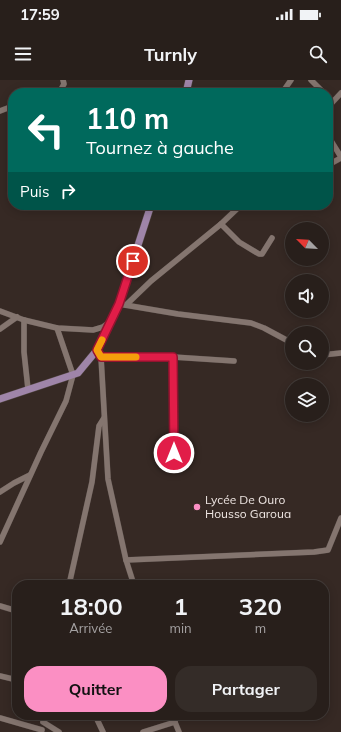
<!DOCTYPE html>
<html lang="fr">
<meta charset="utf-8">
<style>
body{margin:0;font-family:Mulish,sans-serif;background:#342c28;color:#f1f3f6;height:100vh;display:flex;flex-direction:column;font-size:15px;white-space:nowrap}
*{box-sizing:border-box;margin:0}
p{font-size:13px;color:#a5a2a3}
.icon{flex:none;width:22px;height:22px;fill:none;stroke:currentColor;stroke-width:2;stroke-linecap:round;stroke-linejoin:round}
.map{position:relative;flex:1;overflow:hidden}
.drawer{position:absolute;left:12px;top:500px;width:317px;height:140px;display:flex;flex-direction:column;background:#281f1b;border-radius:16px;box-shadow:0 2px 10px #0003,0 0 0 1px #443d3a}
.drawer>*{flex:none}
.top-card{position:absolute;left:8px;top:8px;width:325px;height:122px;border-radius:16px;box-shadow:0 2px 10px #0003,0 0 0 1px #443d3a;background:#00695c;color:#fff;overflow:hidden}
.needle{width:26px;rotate:294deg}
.tools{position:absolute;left:285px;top:142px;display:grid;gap:8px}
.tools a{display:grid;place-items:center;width:44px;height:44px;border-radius:50%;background:#281f1b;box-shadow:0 2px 10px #0003,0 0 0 1px #443d3a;font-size:20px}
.pin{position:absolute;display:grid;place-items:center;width:34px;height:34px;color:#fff;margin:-17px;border:2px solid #fff;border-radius:50%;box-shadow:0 1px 4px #0007}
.me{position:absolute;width:44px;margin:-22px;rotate:0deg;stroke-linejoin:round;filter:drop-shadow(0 0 3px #0008)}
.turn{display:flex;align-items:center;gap:14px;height:84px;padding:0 12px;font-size:18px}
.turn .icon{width:52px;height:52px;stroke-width:2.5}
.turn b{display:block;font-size:28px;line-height:34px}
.then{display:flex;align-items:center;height:38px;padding:0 12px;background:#0003;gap:8px;font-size:15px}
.eta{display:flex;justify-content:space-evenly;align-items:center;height:68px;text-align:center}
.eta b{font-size:24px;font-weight:700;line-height:28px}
.primary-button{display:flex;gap:8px;margin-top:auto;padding:8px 12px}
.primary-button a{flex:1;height:46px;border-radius:16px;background:#fb8fc3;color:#111;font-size:16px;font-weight:700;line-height:46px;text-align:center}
.primary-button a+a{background:#342c28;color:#f1f3f6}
.status{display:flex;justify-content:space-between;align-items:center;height:28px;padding:0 20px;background:#281f1b;direction:ltr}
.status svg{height:11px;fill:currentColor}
header{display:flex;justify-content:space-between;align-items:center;height:52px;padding:0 12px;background:#281f1b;font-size:18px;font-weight:700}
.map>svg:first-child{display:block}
</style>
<div class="status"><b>17:59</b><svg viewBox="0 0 49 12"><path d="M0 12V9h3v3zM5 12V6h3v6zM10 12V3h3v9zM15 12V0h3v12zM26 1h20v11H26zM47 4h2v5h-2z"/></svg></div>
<header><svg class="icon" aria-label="menu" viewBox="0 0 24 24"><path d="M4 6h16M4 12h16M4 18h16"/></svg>Turnly<svg class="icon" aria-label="search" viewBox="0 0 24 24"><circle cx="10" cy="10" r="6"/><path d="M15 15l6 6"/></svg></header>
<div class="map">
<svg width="341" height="652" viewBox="0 0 341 652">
<rect width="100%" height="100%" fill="#362924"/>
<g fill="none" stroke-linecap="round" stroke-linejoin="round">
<g stroke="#4f4440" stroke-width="6">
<g id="minor">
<path d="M311,0L324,13"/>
<path d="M59,13L64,4L63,0"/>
<path d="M282,13L291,0"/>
<path d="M328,27L341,13"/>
<path d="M0,31L13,26"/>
<path d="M328,56L341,77"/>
<path d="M328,85L341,78"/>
<path d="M221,144L239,162L259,174H262L272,158"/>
<path d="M119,224L178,234L251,243L264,248L292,263"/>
<path d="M126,225L151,201L221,144L241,125"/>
<path d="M0,231L24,240L57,248L93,250L103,247L111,241"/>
<path d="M24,240V272L28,309"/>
<path d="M0,249L17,237"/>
<path d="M97,270L101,277L108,399L126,480L134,505"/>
<path d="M322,275L341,273"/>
<path d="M101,277H173L234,281"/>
<path d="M173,277L174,373"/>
<path d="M0,412L14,403L30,395"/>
<path d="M0,462L41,372L66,321L73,295L57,248"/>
<path d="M126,480L314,472L328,470L341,438"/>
<path d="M69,505L92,402L99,346L104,338"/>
<path d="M0,526L17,531"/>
<path d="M0,596L17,600"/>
<path d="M95,635L103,652"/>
<path d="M172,635L179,652"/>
<path d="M0,638L42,650"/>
<path d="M43,642L59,652"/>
<path d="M143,652L175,642"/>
</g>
</g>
<g stroke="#4f4440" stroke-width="8">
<g id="major">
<path d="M186,13L189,0"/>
<path d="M0,319L78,293L97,270L119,224L151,125"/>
</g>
</g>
<use href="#minor" stroke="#84756f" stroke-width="5.5"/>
<use href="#major" stroke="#9f85a9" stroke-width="7"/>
</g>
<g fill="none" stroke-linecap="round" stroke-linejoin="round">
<g stroke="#92132f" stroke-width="10">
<path id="route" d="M133,181L119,224L97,270L101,277H173L174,373"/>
</g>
<use href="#route" stroke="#e11d48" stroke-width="7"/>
<path stroke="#f59e0b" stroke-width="7" d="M102,260L97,270L101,277H136"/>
</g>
<circle fill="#fb8fc3" stroke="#362924" stroke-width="1.5" cx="197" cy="427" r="4"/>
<g text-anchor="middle" stroke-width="3.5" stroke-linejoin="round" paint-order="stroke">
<g font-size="12" fill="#eee5e2" stroke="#362924" text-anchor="start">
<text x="205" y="424">Lycée De Ouro<tspan x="205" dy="14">Housso Garoua</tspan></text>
</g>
</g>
</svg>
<div class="tools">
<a><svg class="needle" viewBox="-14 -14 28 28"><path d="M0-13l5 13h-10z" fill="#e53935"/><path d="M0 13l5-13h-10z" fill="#a5a2a3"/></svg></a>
<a><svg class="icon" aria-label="sound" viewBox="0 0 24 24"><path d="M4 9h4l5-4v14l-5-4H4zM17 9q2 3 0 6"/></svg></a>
<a><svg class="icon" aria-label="search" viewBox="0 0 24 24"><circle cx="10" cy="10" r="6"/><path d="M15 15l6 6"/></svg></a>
<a><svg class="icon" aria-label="layers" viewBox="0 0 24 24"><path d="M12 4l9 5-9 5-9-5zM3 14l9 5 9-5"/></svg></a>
</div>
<div class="pin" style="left:133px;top:181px;background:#d93025"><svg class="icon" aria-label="arrive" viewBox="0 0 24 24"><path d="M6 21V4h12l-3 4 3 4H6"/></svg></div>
<svg class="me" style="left:174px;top:373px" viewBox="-20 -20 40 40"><circle r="17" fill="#e11d48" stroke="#fff" stroke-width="3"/><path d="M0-11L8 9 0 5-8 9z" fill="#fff"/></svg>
<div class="top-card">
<div class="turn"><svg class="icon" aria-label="left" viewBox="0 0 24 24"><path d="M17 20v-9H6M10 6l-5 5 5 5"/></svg><div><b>110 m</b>Tournez à gauche</div></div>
<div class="then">Puis<svg class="icon" aria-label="right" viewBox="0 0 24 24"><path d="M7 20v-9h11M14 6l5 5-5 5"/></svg></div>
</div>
<section class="drawer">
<div class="eta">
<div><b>18:00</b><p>Arrivée</p></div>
<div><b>1</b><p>min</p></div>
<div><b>320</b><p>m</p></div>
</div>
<div class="primary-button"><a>Quitter</a><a>Partager</a></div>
</section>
</div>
